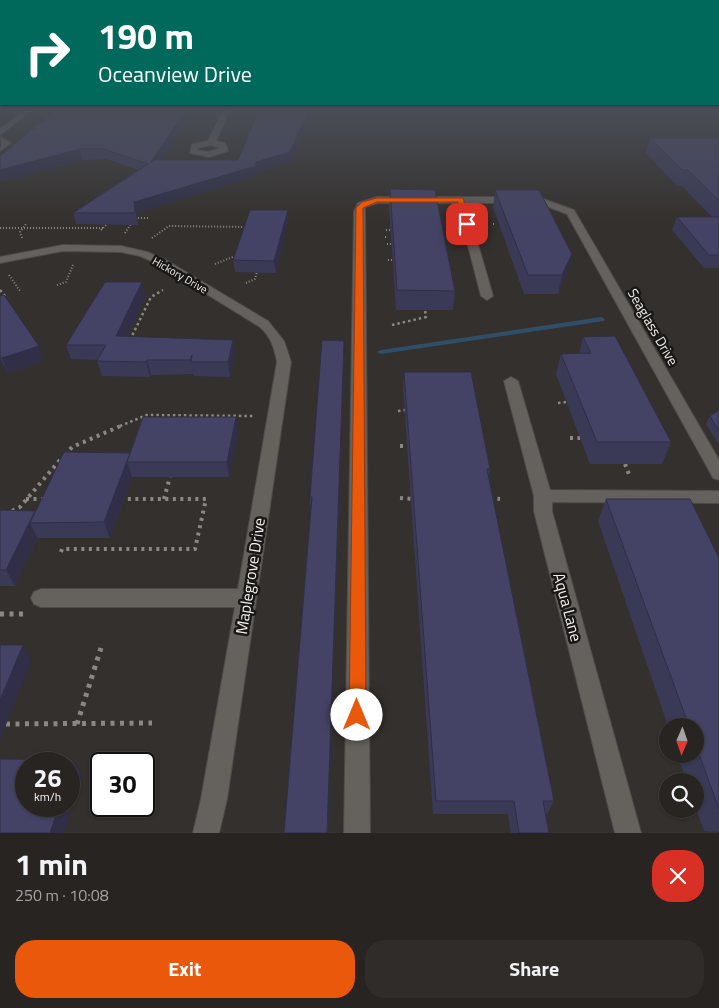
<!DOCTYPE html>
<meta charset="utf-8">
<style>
body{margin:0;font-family:"Titillium Web",sans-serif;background:#2f2c2a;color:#f1f3f6;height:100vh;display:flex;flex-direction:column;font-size:19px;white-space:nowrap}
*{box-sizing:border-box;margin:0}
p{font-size:16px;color:#a4a4a5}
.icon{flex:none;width:28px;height:28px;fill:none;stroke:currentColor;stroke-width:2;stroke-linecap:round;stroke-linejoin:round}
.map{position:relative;height:833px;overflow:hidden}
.drawer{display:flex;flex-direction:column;background:#272422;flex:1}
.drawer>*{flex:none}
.top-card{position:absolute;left:0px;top:0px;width:720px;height:105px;box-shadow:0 1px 4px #0004,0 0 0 1px #434140;background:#00695c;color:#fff;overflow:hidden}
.needle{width:32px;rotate:182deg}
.controls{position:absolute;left:659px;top:718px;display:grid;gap:10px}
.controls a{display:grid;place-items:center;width:45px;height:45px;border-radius:50%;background:#272422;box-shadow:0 1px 4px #0004,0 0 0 1px #434140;font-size:25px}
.speed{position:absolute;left:15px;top:752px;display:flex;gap:10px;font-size:25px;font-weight:700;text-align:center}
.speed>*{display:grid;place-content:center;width:65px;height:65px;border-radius:50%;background:#272422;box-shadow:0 1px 4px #0004,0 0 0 1px #434140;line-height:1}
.speed small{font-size:12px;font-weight:400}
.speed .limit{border:2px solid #111;border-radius:8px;background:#fff;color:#111}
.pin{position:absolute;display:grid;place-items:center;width:42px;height:42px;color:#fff;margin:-21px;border-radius:10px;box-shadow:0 2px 8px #0006}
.me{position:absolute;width:55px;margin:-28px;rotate:0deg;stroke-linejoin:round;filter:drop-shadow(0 0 4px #0008)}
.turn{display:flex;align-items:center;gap:18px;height:105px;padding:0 15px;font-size:22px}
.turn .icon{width:65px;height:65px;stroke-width:2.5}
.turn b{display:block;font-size:35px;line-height:42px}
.round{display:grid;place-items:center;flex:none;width:52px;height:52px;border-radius:20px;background:#2f2c2a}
.overview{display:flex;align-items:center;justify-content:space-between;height:85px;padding:0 15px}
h1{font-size:30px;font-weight:700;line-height:38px}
.cta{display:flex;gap:10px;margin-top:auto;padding:10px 15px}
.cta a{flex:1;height:58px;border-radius:20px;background:#ea580c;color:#fff;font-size:20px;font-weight:700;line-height:58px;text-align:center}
.cta a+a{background:#2f2c2a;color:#f1f3f6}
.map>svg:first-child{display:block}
</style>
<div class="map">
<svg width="719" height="833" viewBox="0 0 719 833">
<rect width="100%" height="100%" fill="#34302d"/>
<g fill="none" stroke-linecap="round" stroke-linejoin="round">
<path fill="#2f4e68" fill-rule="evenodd" d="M601,317L605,319L604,321L381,354L377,352L381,350Z"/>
<g stroke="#4f4b49" stroke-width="2">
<g id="minor">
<path d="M29,107H36L0,135V129Z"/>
<path d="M225,107H231L216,141L225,143L228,151L209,157L190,153L192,144L208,141ZM211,145L220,148L209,152L197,150L198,148Z"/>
<path d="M0,137L11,143L0,151L2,143Z"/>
<path d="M377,197H538L574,210L719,460V480L713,478L711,474L567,214L538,203H466L493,296L487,300L481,296L457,203H378L365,207L370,833H344L354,212L358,203Z"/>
<path d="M63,245L121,246L147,252L166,260L268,321L284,341L291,362L227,799L219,833H193L201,799L235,607H41L34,604L31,598L34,592L41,589H238L277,362C274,347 271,337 260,327L158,264L140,256L121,252L63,251L0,263V257Z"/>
<path d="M511,377L518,381L550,490L719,491V503L552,502V511L641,833H615L534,511V496L504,381Z"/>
</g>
</g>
<g stroke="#8b8785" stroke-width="2" stroke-dasharray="1 2" stroke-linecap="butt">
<path d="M493,224H495"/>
<path d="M0,228H103"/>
<path d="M101,230L106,225"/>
<path d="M386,230H391"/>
<path d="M125,233L135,218H148"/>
<path d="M385,237H387"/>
<path d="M22,238L20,232L26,224"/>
<path d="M152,238L169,226L247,227"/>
<path d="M387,244H392"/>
<path d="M388,260H393"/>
<path d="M215,264L238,255"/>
<path d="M9,275L20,291"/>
<path d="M246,283L255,279L257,272"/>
<path d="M57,285L66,282L73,265"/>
</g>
<g stroke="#8b8785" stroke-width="2.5" stroke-dasharray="2.5 3" stroke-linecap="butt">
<path d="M0,290L5,296"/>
<path d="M392,325L426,317L425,310"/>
<path d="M130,340L151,297L163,290"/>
<path d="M558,403L567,402"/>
<path d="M398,411L405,410"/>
<path d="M120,426L147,415L253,416"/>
</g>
<g stroke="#8b8785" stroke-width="4" stroke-dasharray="3 4.5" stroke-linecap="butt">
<path d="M570,438H580"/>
<path d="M400,446H407"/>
<path d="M65,455L72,447L123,425"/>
<path d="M625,464L630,477"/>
<path d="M400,498L414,499"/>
<path d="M490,498L500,499"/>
<path d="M26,499H45"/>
<path d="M164,499L170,477"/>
<path d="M12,511L20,507L60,460"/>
<path d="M61,552L62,549H195L206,499H124"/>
</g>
<g stroke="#8b8785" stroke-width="5" stroke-dasharray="4 5.5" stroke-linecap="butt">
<path d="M0,614H24"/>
<path d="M6,724L152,723"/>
<path d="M77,724L101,648"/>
</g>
<use href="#minor" fill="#65615d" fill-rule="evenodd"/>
</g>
<g fill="#3a3a57">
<path d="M0,107H28L18,113H0Z"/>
<path d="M59,107L161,160H238L310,107H314V108L291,162L257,173V176L136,213L138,225L76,224L73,213L138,170L107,159L83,160L0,182V156Z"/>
<path d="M650,138H719V268H704L672,230L677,217H712L682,186H677L646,153Z"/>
<path d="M390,189L455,291L453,310H396L389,206Z"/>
<path d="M495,190L567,273L558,294H524L493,207Z"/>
<path d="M288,221L276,273L235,272L233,260Z"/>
<path d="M0,296L44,361L8,373L3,364L0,365Z"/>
<path d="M146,296L127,337L233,340L235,354L230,377L194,376V374L151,375L150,377L102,376L97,361L98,360L71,359L66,345Z"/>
<path d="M583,337L671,442L662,464H590L556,374L561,354H579Z"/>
<path d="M344,348L328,833H284L311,505H310V497Z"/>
<path d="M404,372L490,469L489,478L554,801L547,814H546L549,833H511L508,814H433L403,388Z"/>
<path d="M719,410V445L706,424L710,416Z"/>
<path d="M238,432L229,477H132L110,538H37L15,586H0V510L35,511L130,453Z"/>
<path d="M606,499L719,558V832L704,831L695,806V781H687L677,754H695V726H668L598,521Z"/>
</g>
<g fill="#302f47">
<path d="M16,107H28L18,113Z"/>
<path d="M188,107H196L152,174L150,163Z"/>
<path d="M310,107H314V108L291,162L257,173V176L136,213L138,225L134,202L256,162Z"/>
<path d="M80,149L83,160L0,182V170Z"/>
<path d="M288,210V221L276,273L274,261Z"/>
<path d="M572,254L567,273L558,294L562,275Z"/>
<path d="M142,282L146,296L120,351L116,336Z"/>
<path d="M233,340L235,354L230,377L228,362Z"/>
<path d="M344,341L328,833H327Z"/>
<path d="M39,346L44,361L8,373L2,358Z"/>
<path d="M0,357L3,364L0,365Z"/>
<path d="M147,360L151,375L150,377L146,362Z"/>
<path d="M236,417L238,432L229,477L227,462Z"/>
<path d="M130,453L127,462L132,477L110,538L104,522Z"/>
<path d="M35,511L30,523L37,538L15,586L6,570Z"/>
<path d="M23,645L32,660L0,740V700Z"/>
<path d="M73,760L82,773L64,833H50L59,806H69V774Z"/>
</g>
<g fill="#444365" stroke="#302f47">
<path d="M59,107H188L150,163L154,160H238L260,107H310L290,152L256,162V166L134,202L135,213H73L148,164L104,149H80L0,170V156Z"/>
<path d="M650,138H719V201L688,170H682Z"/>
<path d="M390,189L435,190L455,291L397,290Z"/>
<path d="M495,190H539L572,254L562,275H528Z"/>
<path d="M250,210H288L274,261L233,260Z"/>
<path d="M677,217H719V255H709Z"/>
<path d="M105,282H142L116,336L233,340L228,362H191L192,355L190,360H147L146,362L97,361L106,345H66Z"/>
<path d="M4,295L39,346L2,358L0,355V296Z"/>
<path d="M615,336L671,442H597L561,354L591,353L583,337Z"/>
<path d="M322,340L344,341L327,833H284L312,497H310Z"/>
<path d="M404,372H471L490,469H487L554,801H543L549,833H519L514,801H436Z"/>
<path d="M719,410V431L710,416Z"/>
<path d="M143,417H236L227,462H127Z"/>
<path d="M64,452L130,453L104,522L30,523Z"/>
<path d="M606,499H690L719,558V809L695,743V726H689Z"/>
<path d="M0,510L35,511L6,570H0Z"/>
<path d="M0,645H23L0,700Z"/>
<path d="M0,759L73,760L69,774V764H26V806H59L50,833H0Z"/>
</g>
<linearGradient id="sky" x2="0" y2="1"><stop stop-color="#1d1a19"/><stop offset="0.48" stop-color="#4a4e57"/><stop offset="1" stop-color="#4a4e57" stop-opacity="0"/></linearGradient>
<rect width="719" height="223" fill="url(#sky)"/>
<path fill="#ea580c" stroke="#983908" d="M377,198H463L471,224L467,227L463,224L458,202H377L363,208L366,715L363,721L357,724L351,721L349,715L356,208L362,202Z"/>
<g text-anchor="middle" stroke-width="5" stroke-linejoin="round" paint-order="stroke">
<g font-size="11" fill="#f1eeec" stroke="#1a1817">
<text transform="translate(180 275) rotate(30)" y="4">Hickory Drive</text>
</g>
<g font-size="14" fill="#f1eeec" stroke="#1a1817">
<text transform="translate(653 327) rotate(60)" y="5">Seaglass Drive</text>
</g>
<g font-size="16" fill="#f1eeec" stroke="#1a1817">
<text transform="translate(250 576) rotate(-81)" y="6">Maplegrove Drive</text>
<text transform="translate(568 607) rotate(75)" y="6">Aqua Lane</text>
</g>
</g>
</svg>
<div class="controls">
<a><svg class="needle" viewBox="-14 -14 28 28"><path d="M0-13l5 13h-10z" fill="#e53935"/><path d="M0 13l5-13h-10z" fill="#a4a4a5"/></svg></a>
<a><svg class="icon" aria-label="search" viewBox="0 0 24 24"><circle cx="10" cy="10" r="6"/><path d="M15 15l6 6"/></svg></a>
</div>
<div class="speed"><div>26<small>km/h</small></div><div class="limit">30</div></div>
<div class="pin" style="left:467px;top:224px;background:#d93025"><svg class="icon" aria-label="arrive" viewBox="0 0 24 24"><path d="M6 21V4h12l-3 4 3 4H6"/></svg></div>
<svg class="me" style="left:357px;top:715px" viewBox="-20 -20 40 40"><circle r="19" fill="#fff"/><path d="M0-13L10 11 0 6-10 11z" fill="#ea580c"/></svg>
<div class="top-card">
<div class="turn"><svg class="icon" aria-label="right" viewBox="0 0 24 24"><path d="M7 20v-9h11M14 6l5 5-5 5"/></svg><div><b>190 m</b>Oceanview Drive</div></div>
</div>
</div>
<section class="drawer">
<div class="overview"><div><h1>1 min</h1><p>250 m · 10:08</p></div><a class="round" style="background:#d93025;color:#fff"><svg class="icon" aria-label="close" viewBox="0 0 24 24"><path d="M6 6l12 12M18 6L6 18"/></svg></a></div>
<div class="cta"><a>Exit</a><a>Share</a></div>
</section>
